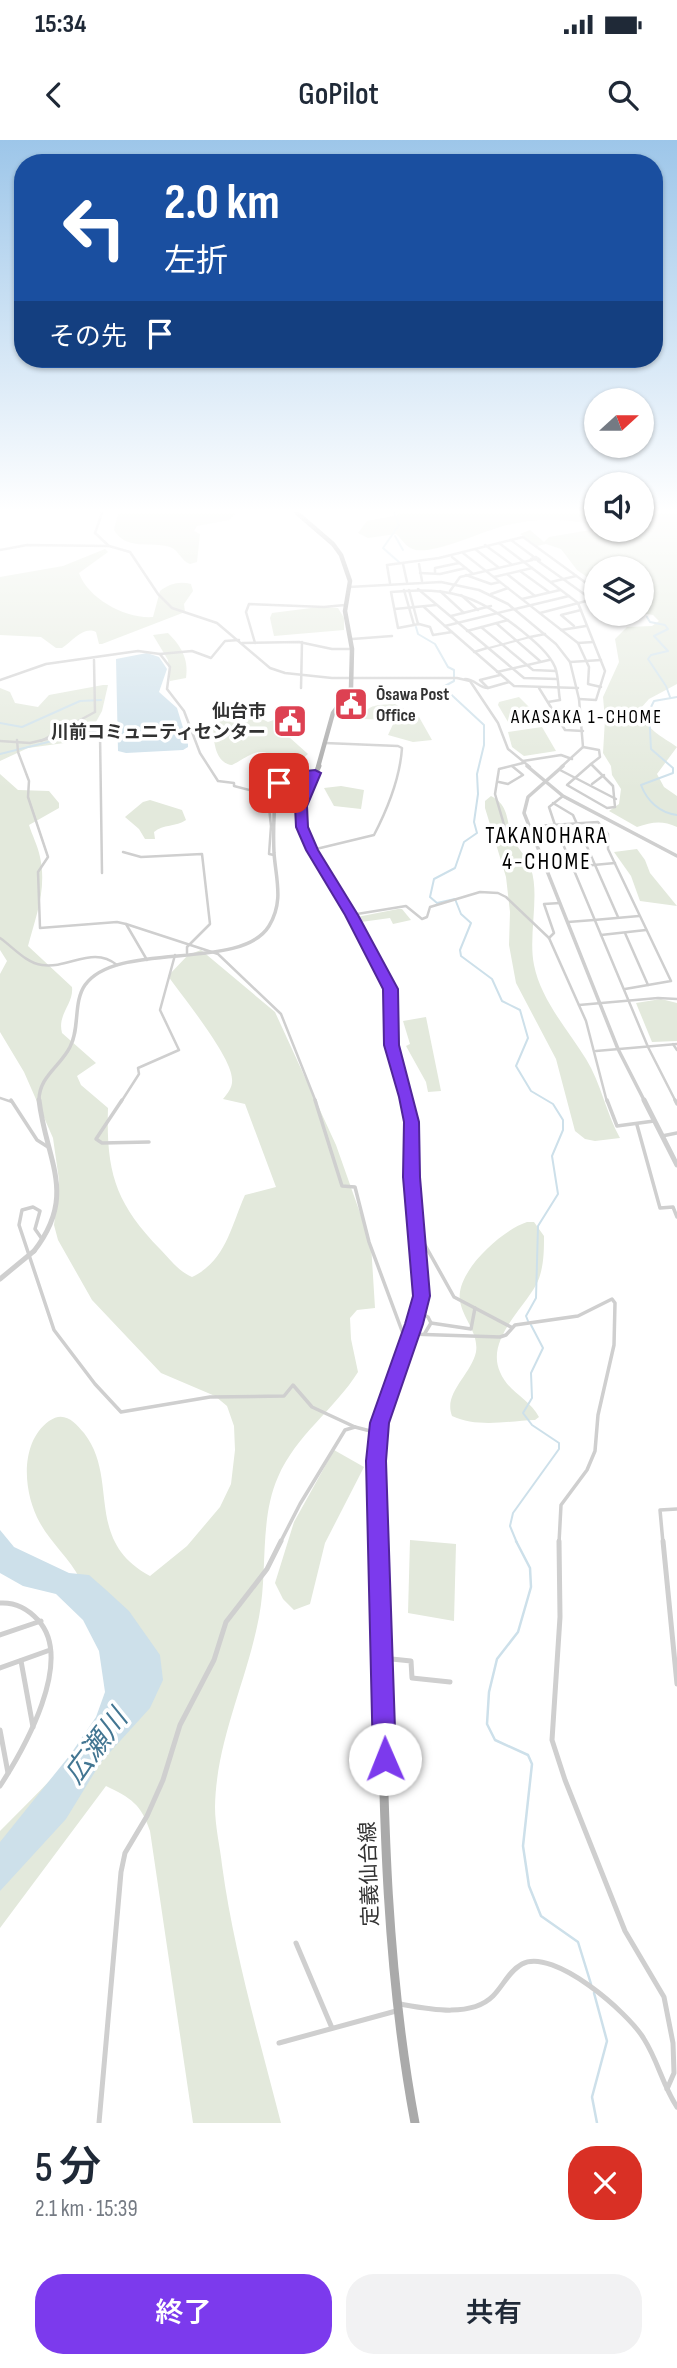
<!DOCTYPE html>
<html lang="ja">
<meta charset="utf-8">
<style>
body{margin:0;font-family:"Sofia Sans Condensed","Noto Sans JP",sans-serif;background:#f2f2f3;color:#1f2937;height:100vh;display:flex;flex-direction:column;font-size:26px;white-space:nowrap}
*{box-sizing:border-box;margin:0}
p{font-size:23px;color:#747a83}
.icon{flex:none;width:38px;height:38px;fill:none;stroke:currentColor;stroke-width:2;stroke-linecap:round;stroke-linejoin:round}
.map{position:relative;height:1983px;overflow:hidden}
.details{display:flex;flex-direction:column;background:#fff;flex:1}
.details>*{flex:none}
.guide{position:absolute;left:14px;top:14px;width:649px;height:214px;border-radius:28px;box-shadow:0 2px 5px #0004;background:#1a4fa0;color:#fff;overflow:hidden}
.needle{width:46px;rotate:69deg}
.fabs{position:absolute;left:584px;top:248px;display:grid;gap:14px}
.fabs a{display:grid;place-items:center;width:70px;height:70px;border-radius:50%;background:#fff;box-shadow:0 2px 5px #0004;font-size:35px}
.pin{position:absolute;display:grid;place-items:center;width:60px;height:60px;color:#fff;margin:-30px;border-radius:14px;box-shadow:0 4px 10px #0006}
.me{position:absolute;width:77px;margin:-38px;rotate:359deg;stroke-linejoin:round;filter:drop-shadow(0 0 5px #0008)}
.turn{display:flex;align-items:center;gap:24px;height:147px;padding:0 35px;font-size:32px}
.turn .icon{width:91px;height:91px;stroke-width:2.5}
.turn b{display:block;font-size:49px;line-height:60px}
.then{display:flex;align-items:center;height:66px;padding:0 35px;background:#0003;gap:14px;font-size:26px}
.round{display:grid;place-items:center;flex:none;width:74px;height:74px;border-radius:28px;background:#f2f2f3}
.head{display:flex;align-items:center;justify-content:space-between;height:119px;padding:0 35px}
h1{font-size:42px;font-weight:600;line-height:52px}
.button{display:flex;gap:14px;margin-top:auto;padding:14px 35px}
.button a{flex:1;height:80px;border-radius:28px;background:#7c3aed;color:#fff;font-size:28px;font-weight:600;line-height:80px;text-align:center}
.button a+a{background:#f2f2f3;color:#1f2937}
.status{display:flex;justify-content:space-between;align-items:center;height:49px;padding:0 35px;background:#fff;direction:ltr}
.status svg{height:19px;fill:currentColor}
header{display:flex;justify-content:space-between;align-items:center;height:91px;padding:0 35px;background:#fff;font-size:32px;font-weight:600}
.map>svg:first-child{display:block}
</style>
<div class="status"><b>15:34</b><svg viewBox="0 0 49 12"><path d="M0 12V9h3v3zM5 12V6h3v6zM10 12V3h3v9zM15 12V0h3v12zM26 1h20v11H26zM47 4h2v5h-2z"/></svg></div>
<header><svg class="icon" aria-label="back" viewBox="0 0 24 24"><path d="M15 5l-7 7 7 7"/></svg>GoPilot<svg class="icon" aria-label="search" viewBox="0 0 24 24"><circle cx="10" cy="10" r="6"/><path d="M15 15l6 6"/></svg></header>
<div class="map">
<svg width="677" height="1983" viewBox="0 0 677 1983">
<rect width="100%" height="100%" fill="#fff"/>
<g fill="#e3e9dc">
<path d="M118,373H236L229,380L197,386L194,391L200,394L197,422L190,424C181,421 179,410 170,407C151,401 126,411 114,390Z"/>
<path d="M399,373H597V390H642V373H677V544L649,559L640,569C645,590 662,596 677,607L657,634L664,647L677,656V687C662,680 652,682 637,687L609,671L619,664L621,649L612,635L611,626L603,613L605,579L603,557L619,522L615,499L627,487L652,486L659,481L653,475L642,473V429H597V444L577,430L561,409L546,404L537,406L520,394L530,390L544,402L549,397L590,390L585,383C555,377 523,379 494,389C474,395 436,413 416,410C406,408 403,400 396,394L368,398L358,393L367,381L398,375Z"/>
<path d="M105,409L108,412L79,433C88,459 126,479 153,477L160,451C170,443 180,441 191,444L193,451L184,464L185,472L102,504H99L96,492C83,486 73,501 62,508H56L41,497L0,495V437L63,426Z"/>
<path d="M319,467L338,468L344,478V490L274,496L270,478L272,473Z"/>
<path d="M168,493C181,506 189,519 186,538L170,541L168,520L153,495Z"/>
<path d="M103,545H108L102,571L86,600L28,608L0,621V548L10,552L15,563L38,567L49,555Z"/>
<path d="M519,557L537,575L533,581L508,582L498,565L499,562Z"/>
<path d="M225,563L230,574H248L258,570V577L268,582L279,578V588L308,614L261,655C258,639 276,633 276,619C259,604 248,617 232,625C210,623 213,585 214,569Z"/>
<path d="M395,564L419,577L432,600L413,602L388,595L395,580L362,579C365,563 382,565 395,564Z"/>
<path d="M542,587L556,611L524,616L512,607L508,592Z"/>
<path d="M0,634L18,650L49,651L59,663V668L29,685C32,695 38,706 40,717C47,749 36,776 28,806L72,847C74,864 57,874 62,893L96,923L77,936L81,945L108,968C106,1031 115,1063 160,1109C170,1119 178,1131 192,1137C226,1121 231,1086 245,1055L276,1047L245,964L223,959C228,953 233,947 232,939C232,917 182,856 168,836L188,815L201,810L275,872L336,1005L371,1104L375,1168L357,1170L350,1178L351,1199L358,1232C335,1269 296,1295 278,1337C259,1380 268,1432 259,1477C247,1541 216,1601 215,1667C215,1686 220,1707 222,1725C234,1813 259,1897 281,1983H193L150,1691C141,1664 131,1658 106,1646L0,1788V1691C35,1655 71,1623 99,1580C102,1575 109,1568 110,1562C111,1557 109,1547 108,1541C105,1504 96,1473 80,1439C70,1419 51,1403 40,1383C23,1353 19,1303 49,1281C64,1270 75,1282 84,1293C120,1339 83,1400 150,1436L187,1406L220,1367L231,1344L235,1310L234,1286L227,1266L215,1256L161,1233L92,1160L58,1100L54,1085L59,1040L53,998L24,932L0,892V834L7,821L0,810Z"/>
<path d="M341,646L364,650L361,669L334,666L324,648Z"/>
<path d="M491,656C509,665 506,680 512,696C516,708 528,717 531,729C540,755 528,796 534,825C541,860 568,890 586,919C601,943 606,973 620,998L595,1001L585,999L575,991L556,919L516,843L509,805L510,772L506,737L485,668V661Z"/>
<path d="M150,660L182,670L186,680C176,687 163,684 154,692L155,699H145L139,689L125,677L143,662Z"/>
<path d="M637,709L645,720L650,733L677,766L640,761L631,736L614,712Z"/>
<path d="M398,769H402L411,780L393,784L390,778L361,782L357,777Z"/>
<path d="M661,859L677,863V901L652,902L636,863Z"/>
<path d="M426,877L441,951L428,952L426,942L406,906L410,904L403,881Z"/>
<path d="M527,1082H534L544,1096C544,1112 544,1130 536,1145C522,1170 486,1201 500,1232C508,1252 529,1258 539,1277L535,1280C509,1281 477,1288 452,1276C443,1253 471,1235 476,1212C479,1193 463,1179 460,1161C455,1132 502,1090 527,1082Z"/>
<path d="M334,1310L364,1327L325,1403L310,1464L294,1470L283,1459L275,1443L294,1382Z"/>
<path d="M410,1400L456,1404L454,1481L408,1473Z"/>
</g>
<g fill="#cde0ea">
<path d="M147,513L159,517L167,529L159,552L177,568L188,604V607L183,610L126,613L118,611L116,519Z"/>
<path d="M0,1390L14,1407L69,1433L89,1435L105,1449L129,1471L160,1515L163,1540L150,1568L101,1622L66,1679L0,1751V1702L70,1615L96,1577L105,1552L99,1511L83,1480L56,1454L23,1446L0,1433Z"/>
</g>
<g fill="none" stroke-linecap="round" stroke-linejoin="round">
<g stroke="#cde0ea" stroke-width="2">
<path d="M394,373L399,385L383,408L400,423"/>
<path d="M395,396L403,410"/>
<path d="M647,477L650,482L665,485L668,489L654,496L668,511L651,515L648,519L666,546L670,557"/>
<path d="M416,487L418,494L435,504L448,527L454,530V541L443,547L484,585V605L477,634L478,654L474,682L477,693L464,702L455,728L434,739L430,757L437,763L455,759L461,774L471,783L460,810L461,816L492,839L502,861L520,870L528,898L516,926L531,951L553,964L563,980V990L552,1016L558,1054L538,1086L536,1158L526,1176L528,1181"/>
<path d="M677,557L654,561L649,571L651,609L673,628V633L641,645C647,661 660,673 677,675"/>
<path d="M0,583L22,587L80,561L101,560"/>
<path d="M93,591L118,586"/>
<path d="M0,614L84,593"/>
<path d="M517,1403L510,1386L513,1373L559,1309V1303L532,1285L523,1273L532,1258L531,1233L543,1208L531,1185"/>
</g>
<g stroke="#cde0ea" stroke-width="2.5">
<path d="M516,1401L530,1428L531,1447L518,1492L497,1519L489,1552L487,1584L495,1600L528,1615L532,1624L523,1706L529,1746L541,1776L578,1802L591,1844"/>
<path d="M594,1853L607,1901L592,1957L597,1983"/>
</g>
<path stroke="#cfcfcf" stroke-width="2" d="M489,508L530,497"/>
<g stroke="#cfcfcf" stroke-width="2.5">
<path d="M548,729L572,727"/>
<path d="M568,782L594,780"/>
</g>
<g stroke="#cfcfcf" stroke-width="2.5">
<path d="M511,400L534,417"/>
<path d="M499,403L578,463L605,531L596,560L579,559"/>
<path d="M485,405L511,424"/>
<path d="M475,409L498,427"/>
<path d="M463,413L578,503L589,527L588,544L601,547"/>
<path d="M452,417L472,433"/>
<path d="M536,417L540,420L531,419Z"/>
<path d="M538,421L591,459"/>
<path d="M403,424L407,442"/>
<path d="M419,424L422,441"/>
<path d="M520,431L549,452"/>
<path d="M420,433L440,434L466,428"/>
<path d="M435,433V428L459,423"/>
<path d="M507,434L535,456"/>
<path d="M466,435L491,444L500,442"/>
<path d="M494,437L532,428"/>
<path d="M551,442L576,436"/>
<path d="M390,443L387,425L439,418L523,397L597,451"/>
<path d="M418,449L524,538L557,539"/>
<path d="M404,450L414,485"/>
<path d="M409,450L418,484"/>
<path d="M440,451L464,473"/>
<path d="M450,451L460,437L532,420"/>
<path d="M491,454L508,448"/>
<path d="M461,455L478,470"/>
<path d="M522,459L560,450"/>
<path d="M424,467L445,486"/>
<path d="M395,469L436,465"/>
<path d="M515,469L569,456"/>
<path d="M540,473L590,460L597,453"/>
<path d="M451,476L491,466"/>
<path d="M496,483L540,521"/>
<path d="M574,486L561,475L581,470"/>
<path d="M481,487L533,530L556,531"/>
<path d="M561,490L586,486"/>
<path d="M467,491L508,480"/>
<path d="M452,492L433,495L430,487L419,484L398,488L391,452C449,446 477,455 522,491C534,501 549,513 555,527C559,537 558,550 560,560L548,562"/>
<path d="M530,497L545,494"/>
<path d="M352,499L392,496"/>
<path d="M255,503L246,472L249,464L324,467L345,465"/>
<path d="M578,503L593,502"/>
<path d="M474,512L487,508"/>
<path d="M160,514L170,527L167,549L184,571L200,613L218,641L234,643V646L261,653L268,658L271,686L269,714L274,715"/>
<path d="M570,522L601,520"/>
<path d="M497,532L549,520"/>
<path d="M500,535L480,540L488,548L509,542"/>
<path d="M465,539C475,539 479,548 488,548"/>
<path d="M0,540L46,524L138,511L160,514L192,511L211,518L225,501L239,500"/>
<path d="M301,548L302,502"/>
<path d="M539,548L565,590L583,591"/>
<path d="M555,570L580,569"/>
<path d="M17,600L18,612L29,641L28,657L48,717L38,732L40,788L117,782L126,784L147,820"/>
<path d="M0,601L30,603L76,592L100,593L102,733"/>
<path d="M41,601L95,572L94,520"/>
<path d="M583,607L599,610L600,617L591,624"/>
<path d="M523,621L561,615L572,619"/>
<path d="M523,623L499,629L495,654L505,688L598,682L608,694V709L671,841L625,849"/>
<path d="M591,624L613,646L615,667L607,668L567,645Z"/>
<path d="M560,630L616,659"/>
<path d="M499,642L508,644L523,635L512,626"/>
<path d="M592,644L604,635"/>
<path d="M563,656L549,667L555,685L648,907L676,962"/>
<path d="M553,663L573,675L618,777"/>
<path d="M312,710L374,695C388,668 400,638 402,608L398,606L325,603"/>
<path d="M123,712L141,717L202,714L210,784L187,807V813"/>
<path d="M572,727L615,723"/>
<path d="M560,763L544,764L554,793L549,798L586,881L607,962"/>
<path d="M351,775L406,766L422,779L427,777L430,767L480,752L498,753L506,757L549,798"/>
<path d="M594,780L639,776"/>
<path d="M126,784L218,814L281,874L316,962"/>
<path d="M625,793L648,845"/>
<path d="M601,795L646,790"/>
<path d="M0,798C13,807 26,823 42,825C69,829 93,805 117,825"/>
<path d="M579,865L658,858L677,859"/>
<path d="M673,904L677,910"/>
<path d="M596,911L677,904"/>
<path d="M0,958L12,962"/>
<path d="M121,962L139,934L138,928L179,910L160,870L175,815"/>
</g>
<g stroke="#cfcfcf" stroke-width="3.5">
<path d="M11,960L37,1000L48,1007"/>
<path d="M122,960L96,999L102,1003L149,1002"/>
<path d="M315,960L342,1046L355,1047L369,1102L405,1199"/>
<path d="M607,960L617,986L654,981"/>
<path d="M675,960L677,964"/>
<path d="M637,985L660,1068L673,1067L677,1077"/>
<path d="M662,996L677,993"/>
<path d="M420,1096L454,1157L511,1187"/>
<path d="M42,1099L35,1089L40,1071L33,1067L22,1070L19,1085L54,1190L95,1244L121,1272L210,1257L284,1256L293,1245L312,1267L355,1287L378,1293"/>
<path d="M418,1172L428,1177L431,1183L425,1193"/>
<path d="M431,1183L471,1189L475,1168"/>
<path d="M410,1194L500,1197L506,1195L515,1185L578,1176L612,1159L615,1163L614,1205L598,1275L595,1311L587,1330L561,1365L559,1403"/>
<path d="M280,1403L300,1364L345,1290L355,1287"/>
<path d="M663,1403L660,1370L677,1369"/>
</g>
<g stroke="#cfcfcf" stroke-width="5">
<path d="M559,1401L560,1477L552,1600L565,1640L625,1791L664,1857L673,1903L674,1933L667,1949"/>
<path d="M663,1401L677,1544"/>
<path d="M0,1463C16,1462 28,1469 38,1480C75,1520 24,1609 0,1646"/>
<path d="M0,1495L41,1481"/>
<path d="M382,1518L411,1521L412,1538L450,1542"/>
<path d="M21,1521L33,1587"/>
<path d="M0,1528L50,1510"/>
<path d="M0,1590L8,1633"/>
<path d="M296,1803L332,1888"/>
<path d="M400,1864C428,1869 471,1878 493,1856C503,1846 509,1831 522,1824C553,1807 629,1873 644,1899C658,1921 663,1946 677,1967"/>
<path d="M279,1903L396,1871"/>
<path d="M99,1983L121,1732L125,1713L147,1676L163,1640L180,1585L214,1520L226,1482L267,1429L281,1401"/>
</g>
<g stroke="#cfcfcf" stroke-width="2.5">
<path d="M102,373L95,393L109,406L130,412L158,454L172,468L217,483L270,528L285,533L332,538H457L470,541L498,583L508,609L530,627"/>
<path d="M0,410L27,405L108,406"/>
<path d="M349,447L441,442L479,450L508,464L556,504L570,522L579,559L583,607L561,627"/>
<path d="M445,486L514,546L578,548"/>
<path d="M445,486L514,469"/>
<path d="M242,503L299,502L332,509H352"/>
</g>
<g stroke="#cfcfcf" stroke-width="3.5">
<path d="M527,626L563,656L677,716"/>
<path d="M563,626L528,657L524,673L618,909L645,962"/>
<path d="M39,962C38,937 60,927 70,907C80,889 73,862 85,845C117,800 241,832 269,786C284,761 276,740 274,713C273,692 274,670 276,649L289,636L315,633"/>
</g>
<g stroke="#cfcfcf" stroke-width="5">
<path d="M644,960L677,1025"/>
<path d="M34,1111C78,1054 46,1021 39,960"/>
</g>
<path stroke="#aaa" stroke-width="4.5" d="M297,373L333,404L341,415L350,441L345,471L352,509L351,548L333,573L318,627"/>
<path stroke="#aaa" stroke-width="5" d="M319,626L301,666L302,687L312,710L351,775L390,849L391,905L408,962"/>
<path stroke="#aaa" stroke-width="7" d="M378,1403L376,1321L380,1283L421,1156L422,1135L412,1037L413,999L407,960"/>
<path stroke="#aaa" stroke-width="9" d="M378,1401C384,1595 379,1792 415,1983"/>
<path stroke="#cfcfcf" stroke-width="5" d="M0,1139L34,1111"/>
</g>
<linearGradient id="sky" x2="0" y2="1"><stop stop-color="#9dc6e9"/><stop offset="0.57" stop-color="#fff"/><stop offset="1" stop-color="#fff" stop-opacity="0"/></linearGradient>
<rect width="677" height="650" fill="url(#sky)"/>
<path fill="#7c3aed" stroke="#51269a" stroke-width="2" d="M315,630L321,633L307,666L308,687L318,710L358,775L398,849L399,905L419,982L420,1037L430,1156L423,1184L389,1283L386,1321L396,1619L393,1627L385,1631L377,1627L373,1619L366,1321L370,1283L405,1184L413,1156L403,1037L404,982L399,957L384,905L383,849L345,775L306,710L296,687L295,666L307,638L292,639L279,647L273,643L285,633Z"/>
<defs>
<g id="civic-square" transform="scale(1.75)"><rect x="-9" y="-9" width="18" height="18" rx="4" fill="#dd4152" stroke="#fff"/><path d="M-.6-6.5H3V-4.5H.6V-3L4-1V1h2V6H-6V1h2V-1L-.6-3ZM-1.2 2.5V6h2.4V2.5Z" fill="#fff"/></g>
</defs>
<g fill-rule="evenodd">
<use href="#civic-square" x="351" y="564"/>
<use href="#civic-square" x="290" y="581"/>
</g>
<g text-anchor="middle" stroke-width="7" stroke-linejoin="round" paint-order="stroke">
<g font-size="18" font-weight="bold" fill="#323232" stroke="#fff" text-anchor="start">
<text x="376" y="560">Ōsawa Post<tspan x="376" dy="21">Office</tspan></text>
<text x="266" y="577" text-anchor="end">仙台市<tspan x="266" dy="21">川前コミュニティセンター</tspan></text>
</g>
<g font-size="19" letter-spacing="2" fill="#000" stroke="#fff">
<text x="587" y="583">AKASAKA 1-CHOME</text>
</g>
<g font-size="21" fill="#323232" stroke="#fff">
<text transform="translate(369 1734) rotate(-92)" y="7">定義仙台線</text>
</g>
<g font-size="23" letter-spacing="2" fill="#000" stroke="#fff">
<text x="547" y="703">TAKANOHARA<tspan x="547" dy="26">4-CHOME</tspan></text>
</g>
<g font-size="28" font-style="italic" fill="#437692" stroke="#fff">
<text transform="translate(95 1606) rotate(-53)" y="10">広瀬川</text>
</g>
</g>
</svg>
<div class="fabs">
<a><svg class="needle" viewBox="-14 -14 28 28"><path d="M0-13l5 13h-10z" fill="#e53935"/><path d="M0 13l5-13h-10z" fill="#747a83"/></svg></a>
<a><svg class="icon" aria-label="sound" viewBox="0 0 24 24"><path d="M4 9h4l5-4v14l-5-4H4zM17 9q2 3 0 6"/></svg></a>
<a><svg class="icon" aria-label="layers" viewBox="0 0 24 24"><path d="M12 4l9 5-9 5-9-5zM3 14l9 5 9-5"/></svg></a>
</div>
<div class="pin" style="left:279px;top:643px;background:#d93025"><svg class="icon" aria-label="arrive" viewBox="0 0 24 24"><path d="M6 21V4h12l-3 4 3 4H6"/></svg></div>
<svg class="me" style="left:385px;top:1619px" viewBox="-20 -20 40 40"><circle r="19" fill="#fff"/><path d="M0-13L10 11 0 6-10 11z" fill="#7c3aed"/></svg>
<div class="guide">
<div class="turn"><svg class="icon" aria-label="left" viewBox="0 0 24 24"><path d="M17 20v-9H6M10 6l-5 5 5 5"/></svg><div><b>2.0 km</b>左折</div></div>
<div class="then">その先<svg class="icon" aria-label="arrive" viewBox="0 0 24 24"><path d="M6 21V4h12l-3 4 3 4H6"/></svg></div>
</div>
</div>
<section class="details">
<div class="head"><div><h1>5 分</h1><p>2.1 km · 15:39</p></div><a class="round" style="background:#d93025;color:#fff"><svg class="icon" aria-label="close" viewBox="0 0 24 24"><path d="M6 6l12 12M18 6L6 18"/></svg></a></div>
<div class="button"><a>終了</a><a>共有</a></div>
</section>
